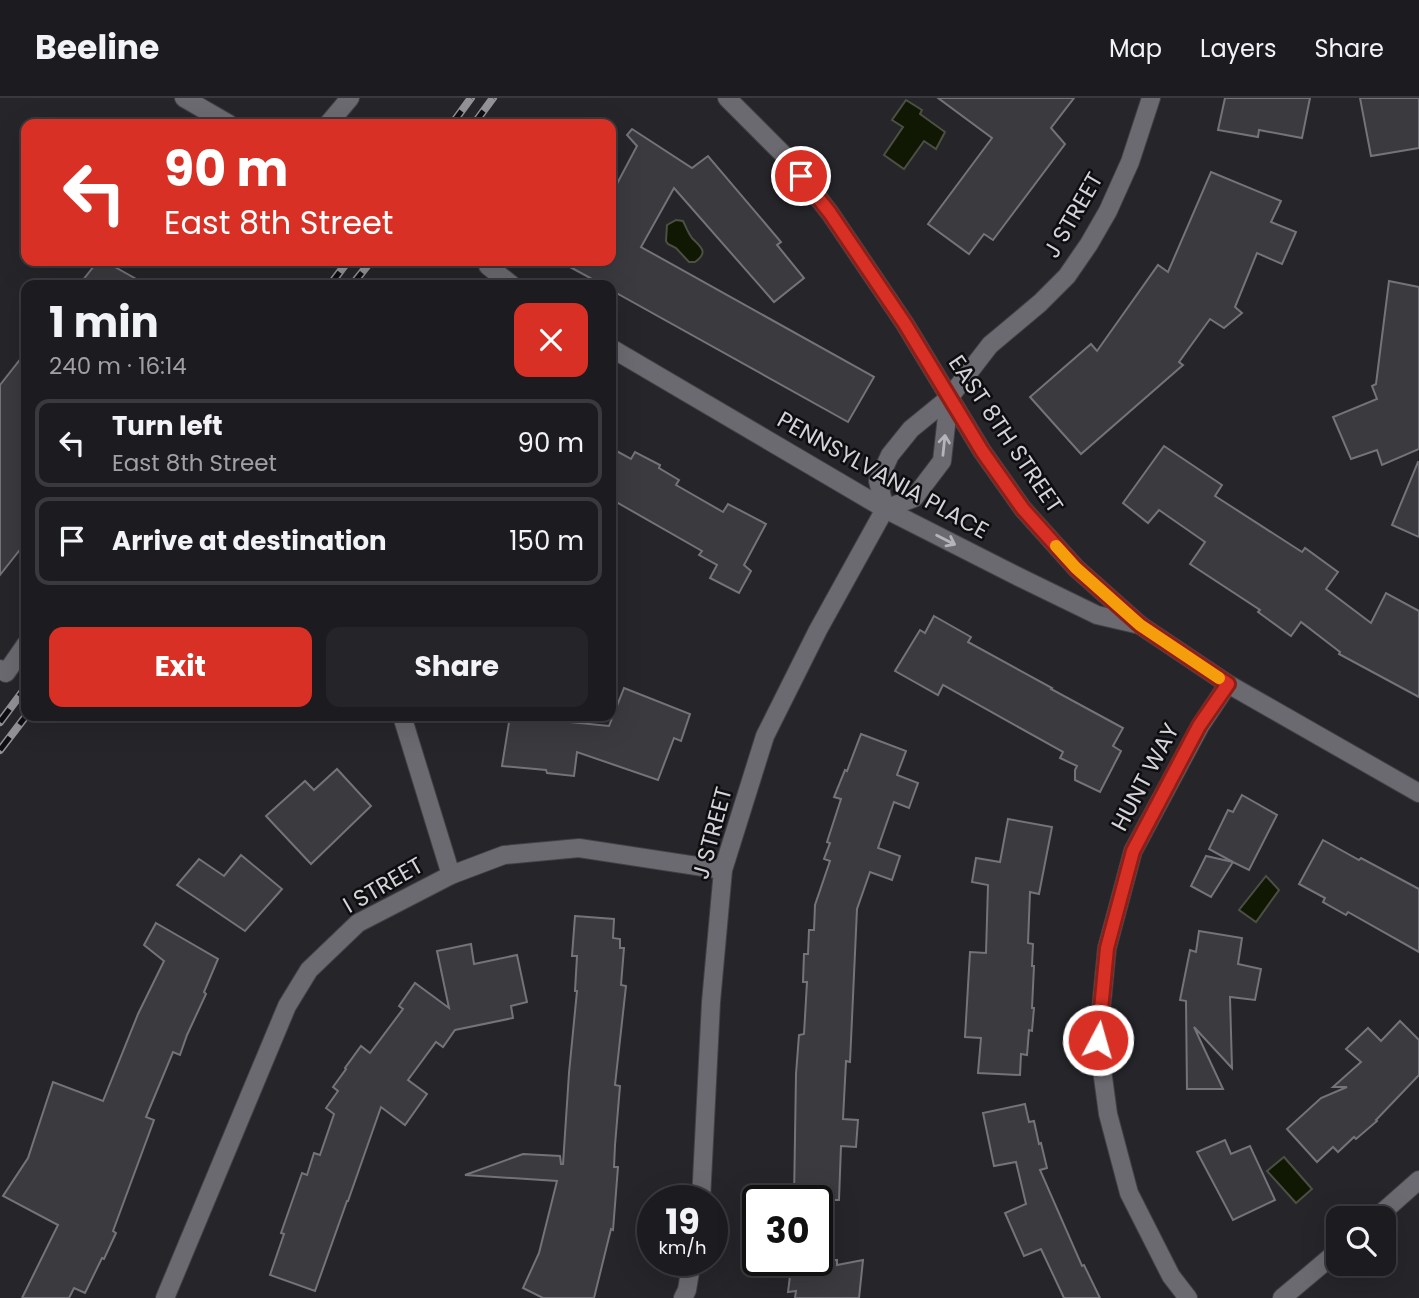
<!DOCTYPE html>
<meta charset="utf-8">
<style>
body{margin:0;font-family:Poppins,sans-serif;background:#252529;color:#f1f3f6;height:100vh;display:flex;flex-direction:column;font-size:26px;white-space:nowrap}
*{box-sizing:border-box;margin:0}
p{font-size:23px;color:#a0a1a5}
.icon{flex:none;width:38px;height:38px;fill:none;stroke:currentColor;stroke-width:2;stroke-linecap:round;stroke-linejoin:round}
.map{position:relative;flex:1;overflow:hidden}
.drawer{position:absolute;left:21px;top:182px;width:595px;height:441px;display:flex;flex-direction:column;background:#1c1c20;border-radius:14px;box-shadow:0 7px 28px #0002,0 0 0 2px #3a3a3e}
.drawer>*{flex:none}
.top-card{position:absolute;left:21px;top:21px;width:595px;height:147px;border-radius:14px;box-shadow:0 7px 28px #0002,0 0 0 2px #3a3a3e;background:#d93025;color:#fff;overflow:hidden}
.controls{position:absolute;left:1326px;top:1108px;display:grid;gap:14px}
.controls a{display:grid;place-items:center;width:70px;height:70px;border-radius:14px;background:#1c1c20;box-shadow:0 7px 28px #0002,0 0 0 2px #3a3a3e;font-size:35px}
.speed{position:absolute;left:637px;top:1087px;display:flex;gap:14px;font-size:35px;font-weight:700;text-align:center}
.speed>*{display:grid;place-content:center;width:91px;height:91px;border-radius:50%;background:#1c1c20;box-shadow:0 7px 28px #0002,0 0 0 2px #3a3a3e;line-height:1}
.speed small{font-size:18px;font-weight:400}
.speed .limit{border:4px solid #111;border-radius:10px;background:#fff;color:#111}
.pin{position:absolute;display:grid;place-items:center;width:60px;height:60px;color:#fff;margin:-30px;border:4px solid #fff;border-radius:50%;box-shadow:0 2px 7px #0007}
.me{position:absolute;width:77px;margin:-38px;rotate:6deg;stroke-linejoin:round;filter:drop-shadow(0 0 5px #0008)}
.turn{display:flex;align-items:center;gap:24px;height:147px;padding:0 28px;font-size:32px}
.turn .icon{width:91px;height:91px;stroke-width:2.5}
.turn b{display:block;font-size:49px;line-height:60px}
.round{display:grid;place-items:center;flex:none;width:74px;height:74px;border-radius:14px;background:#252529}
.head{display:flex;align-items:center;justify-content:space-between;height:119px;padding:0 28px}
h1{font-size:42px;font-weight:700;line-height:52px}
.cta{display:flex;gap:14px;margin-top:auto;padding:14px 28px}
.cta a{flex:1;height:80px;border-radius:14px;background:#d93025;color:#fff;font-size:28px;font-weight:700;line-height:80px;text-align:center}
.cta a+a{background:#252529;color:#f1f3f6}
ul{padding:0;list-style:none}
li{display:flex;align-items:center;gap:21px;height:88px;margin:0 14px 10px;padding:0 14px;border:4px solid #3a3a3e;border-radius:14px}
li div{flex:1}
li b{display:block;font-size:26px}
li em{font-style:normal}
header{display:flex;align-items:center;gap:42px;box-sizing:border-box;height:98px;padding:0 35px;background:#1c1c20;border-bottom:2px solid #3a3a3e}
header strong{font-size:33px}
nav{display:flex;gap:38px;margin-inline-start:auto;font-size:24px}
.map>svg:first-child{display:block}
</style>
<header>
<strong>Beeline</strong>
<nav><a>Map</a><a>Layers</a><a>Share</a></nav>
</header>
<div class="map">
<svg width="1419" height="1200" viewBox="0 0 1419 1200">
<rect width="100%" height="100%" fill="#25252a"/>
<g fill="#101703" stroke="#4b5043" stroke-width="2">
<path d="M906,2L922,12L920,16L945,34L936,51L924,43L904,71L884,57L903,29L892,22Z"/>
<path d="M676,122L683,123C686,129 688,135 692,140C701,149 709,154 695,164H689L676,150L668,146L666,143L667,127Z"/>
<path d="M1266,778L1279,792L1256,824L1239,812Z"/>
<path d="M1284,1059L1312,1091L1296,1105L1267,1073Z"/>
</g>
<g fill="#3a3a3f" stroke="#737379" stroke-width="2">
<path d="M938,0H1074L1051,30L1065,46L993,142L984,136L969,156L928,126L992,40Z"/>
<path d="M1225,0H1310L1302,40L1259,32L1258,39L1218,32Z"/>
<path d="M1360,0H1419V50L1371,58Z"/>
<path d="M632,31L692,70L708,58L781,144L777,147L804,180L774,204L674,90L641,149L874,279L848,324L611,192V187H603L559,163H611V97L637,48L627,37Z"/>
<path d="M1211,74L1281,103L1271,124L1296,134L1282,166L1257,155L1235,209L1242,215L1224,230L1210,221L1179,264L1183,267L1081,356L1030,299L1091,246L1097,253L1158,167L1168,174Z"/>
<path d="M98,163H104L147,187H79Z"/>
<path d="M1389,183L1419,189V351L1382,367L1377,352L1351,361L1333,319L1377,301L1372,288L1376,286Z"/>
<path d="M26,254V444L0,477V287Z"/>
<path d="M1164,348L1222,387L1215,398L1302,454L1305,450L1338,474L1326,491L1371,525L1386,495L1419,513V599L1339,556L1340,554L1301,524L1291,538L1258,514L1260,512L1190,466L1205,444L1159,412L1148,425L1123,405Z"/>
<path d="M611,350L631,361L635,354L660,367L659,370L679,382L676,387L723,414L728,406L766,426L744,467L751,473L739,495L710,480L717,467L699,457L702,453L611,401Z"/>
<path d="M1418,364H1419V439L1392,427Z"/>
<path d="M934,518L971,539L968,544L1052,590L1051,591L1123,630L1113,648L1121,653L1100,694L1075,682V672L1077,668L1060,660L1063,654L943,587L938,597L895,573L920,532L925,535Z"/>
<path d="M624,590L690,616L681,643L674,640L658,682L577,654L574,678L547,675L546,672L502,668L510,618L609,628Z"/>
<path d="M861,636L906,653L897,677L918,685L909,710L894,704L878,750L900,758L892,782L870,774L857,811L850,964L846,963L843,1021L858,1022L856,1049L841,1048L839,1102H794L796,976L799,937L804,936L807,884H803L804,856H808L809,832H814L815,807L830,763L824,761L830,745L827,744L841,701L834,699L845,672L847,673Z"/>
<path d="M337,671L371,708L311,766L266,718L305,683L314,692Z"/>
<path d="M1242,697L1277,717L1249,772L1233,764L1211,799L1191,788L1206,758L1233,764L1209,751L1228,712L1233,714Z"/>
<path d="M1008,721L1052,729L1039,796L1030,794L1028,845L1033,846L1032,868H1034L1032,910H1034L1032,933L1029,932L1027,957L1021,956L1020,977L978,975L981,940L965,939L970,854L986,855L988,787L972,784L976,760L1000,764Z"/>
<path d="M1323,742L1359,762L1361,760L1419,791V854L1348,814L1346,817L1323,804L1325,800L1299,786Z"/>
<path d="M241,757L282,791L245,833L177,787L199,761L224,778Z"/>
<path d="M575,818L614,821L613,840L620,841V850H624L621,887L626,888L615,987L620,988L615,1047L614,1069H618L613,1132L611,1131L594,1200H543L523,1190L539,1155L557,1083L465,1077L523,1056L560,1058L561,1066H563L569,975L577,893H575L577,858H572Z"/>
<path d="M156,825L218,861L204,894L206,896L187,937L180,957L173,954L146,1019L154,1022L113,1133L116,1135L104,1161L102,1160L85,1195L74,1190L69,1200H22L58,1127L3,1098L28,1060L53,984L103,1003L138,916L164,863L144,847Z"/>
<path d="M1199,833L1242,840L1238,866L1261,871L1255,902L1230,899L1232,970L1194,929L1223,991H1187L1186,903L1180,902L1190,852L1196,854Z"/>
<path d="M471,846L474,866L517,857L527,904L511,908L513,920L455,932L443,949L436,944L408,982L427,996L405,1027L381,1009L348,1103H347L315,1193L270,1177L284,1136L281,1135L302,1075L307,1077L314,1055L320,1057L334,1016L326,1010L338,993L333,989L346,971L345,970L361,948L370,955L403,911L399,908L415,885L449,910L437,853Z"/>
<path d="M1400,923L1419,942V977L1376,1022L1377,1023L1356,1041L1354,1039L1338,1054L1333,1049L1317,1064L1287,1031L1321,1000L1347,989H1333L1361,964L1346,951L1368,930L1381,943Z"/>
<path d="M1025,1006L1029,1024L1034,1023L1039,1046L1041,1045L1047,1070L1040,1072L1082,1168L1084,1167L1100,1200H1064L1041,1151L1024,1158L1005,1115L1026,1106L1016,1064L994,1068L983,1015Z"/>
<path d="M1225,1042L1231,1056L1250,1048L1275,1102L1233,1122L1197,1054Z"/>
<path d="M792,1162H837V1167L863,1162L859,1200H795L796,1193L788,1194Z"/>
</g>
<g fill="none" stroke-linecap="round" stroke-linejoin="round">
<g stroke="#414146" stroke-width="20">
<path id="service" d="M0,571L6,575L26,546"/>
</g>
<g stroke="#414146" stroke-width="20">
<g id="minor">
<path d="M184,0L229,26"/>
<path d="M328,26L350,0"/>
<path d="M488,168L512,187"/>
<path d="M611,250L885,411L1019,479L1097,517L1140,527"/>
<path d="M402,618L451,777"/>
<path d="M1376,1120L1419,1082"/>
<path d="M165,1200L287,908L309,872L358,825L451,777L504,757L579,750L723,772"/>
<path d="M1188,1200L1171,1178L1129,1095L1108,1016L1098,942L1107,850L1133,753L1200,628L1228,586"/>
<path d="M1282,1200L1339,1152"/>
</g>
</g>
<g stroke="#414146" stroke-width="20">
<g id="tertiary">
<path d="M727,0L786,59L830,115L905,226L982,353L1023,411L1076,470L1140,527L1228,586L1419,695"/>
<path d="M885,411L878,383L890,357L911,331L949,300L990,247L1040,205L1067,178L1089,146L1108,113L1130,64L1151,0"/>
<path d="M701,1102L711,904L723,772L765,638L818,532L885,411L914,400L942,363L949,300"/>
<path d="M683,1200L687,1192L692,1162"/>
</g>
</g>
<use href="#service" stroke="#6a6a70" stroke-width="18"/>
<use href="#minor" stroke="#6a6a70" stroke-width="18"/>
<use href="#tertiary" stroke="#6a6a70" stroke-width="18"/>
<g stroke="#929297" stroke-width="8">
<g id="rail">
<path d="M452,26L471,0"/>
<path d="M474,26L493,0"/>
<path d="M330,187L348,163"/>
<path d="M352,187L371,163"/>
<path d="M0,624L26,589"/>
<path d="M0,652L26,618"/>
</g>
</g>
<use href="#rail" stroke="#0e0e11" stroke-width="5" stroke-dasharray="16" stroke-linecap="butt"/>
</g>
<defs><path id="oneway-shaft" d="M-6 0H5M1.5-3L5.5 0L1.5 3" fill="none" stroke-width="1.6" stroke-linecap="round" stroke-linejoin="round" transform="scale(1.75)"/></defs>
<g stroke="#b4b4b9">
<use href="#oneway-shaft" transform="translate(944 347) rotate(-84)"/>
<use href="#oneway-shaft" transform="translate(946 442) rotate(27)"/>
</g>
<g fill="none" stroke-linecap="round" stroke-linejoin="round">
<g stroke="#8d1f18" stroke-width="18">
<path id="route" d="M801,78L830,115L905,226L982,353L1023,411L1076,470L1140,527L1228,586L1199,628L1133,753L1107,850L1098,942"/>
</g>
<use href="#route" stroke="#d93025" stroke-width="12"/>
<path stroke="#f59e0b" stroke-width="12" d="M1056,448L1076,470L1140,527L1219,580"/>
</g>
<g text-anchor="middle" stroke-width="5" stroke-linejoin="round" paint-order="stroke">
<g font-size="23" fill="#d4d4d8" stroke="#0e0e11">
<text transform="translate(1073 117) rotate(-60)" y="8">J STREET</text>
<text transform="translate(1006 336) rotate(56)" y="8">EAST 8TH STREET</text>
<text transform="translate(883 377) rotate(29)" y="8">PENNSYLVANIA PLACE</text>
<text transform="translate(1145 679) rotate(-62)" y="8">HUNT WAY</text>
<text transform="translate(712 735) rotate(-75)" y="8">J STREET</text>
<text transform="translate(383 787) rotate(-30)" y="8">I STREET</text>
</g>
</g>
</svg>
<div class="controls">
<a><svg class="icon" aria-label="search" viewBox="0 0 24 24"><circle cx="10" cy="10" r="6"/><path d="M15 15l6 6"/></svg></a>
</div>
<div class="speed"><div>19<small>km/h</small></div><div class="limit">30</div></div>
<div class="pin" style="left:801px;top:78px;background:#d93025"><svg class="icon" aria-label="arrive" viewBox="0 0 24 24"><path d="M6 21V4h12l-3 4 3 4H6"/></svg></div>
<svg class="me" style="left:1098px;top:942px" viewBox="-20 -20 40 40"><circle r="17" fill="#d93025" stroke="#fff" stroke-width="3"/><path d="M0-11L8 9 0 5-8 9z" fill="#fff"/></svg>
<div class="top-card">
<div class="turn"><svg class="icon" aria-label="left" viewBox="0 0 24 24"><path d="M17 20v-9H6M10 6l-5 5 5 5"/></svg><div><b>90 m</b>East 8th Street</div></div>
</div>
<section class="drawer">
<div class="head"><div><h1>1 min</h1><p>240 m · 16:14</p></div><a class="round" style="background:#d93025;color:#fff"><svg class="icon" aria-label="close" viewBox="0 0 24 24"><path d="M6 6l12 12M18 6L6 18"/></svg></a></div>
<ul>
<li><svg class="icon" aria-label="left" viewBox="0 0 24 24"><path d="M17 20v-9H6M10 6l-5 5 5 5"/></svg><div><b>Turn left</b><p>East 8th Street</p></div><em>90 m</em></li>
<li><svg class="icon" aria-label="arrive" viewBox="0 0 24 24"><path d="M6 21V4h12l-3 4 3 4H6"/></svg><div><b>Arrive at destination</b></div><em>150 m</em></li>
</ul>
<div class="cta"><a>Exit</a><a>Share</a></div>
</section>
</div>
